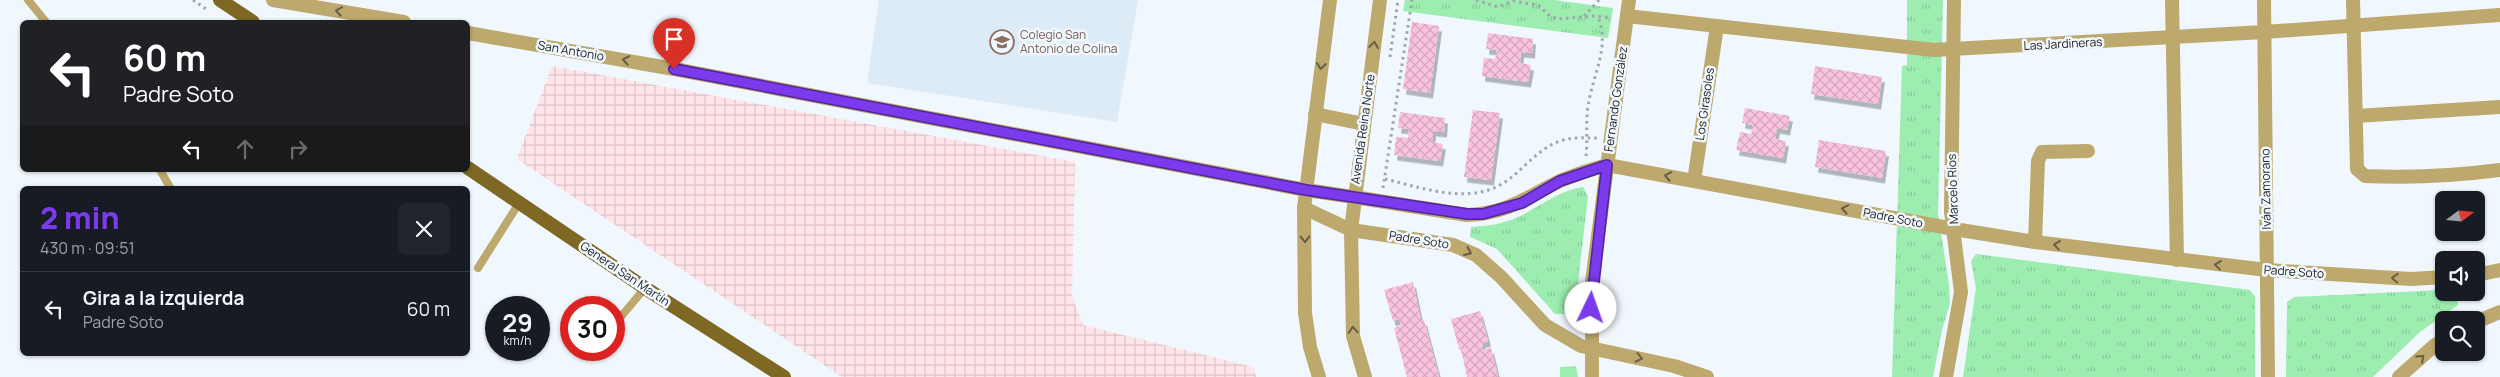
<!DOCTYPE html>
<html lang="es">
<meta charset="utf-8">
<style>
body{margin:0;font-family:Manrope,sans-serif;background:#20242c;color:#f1f3f6;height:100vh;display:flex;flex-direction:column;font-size:19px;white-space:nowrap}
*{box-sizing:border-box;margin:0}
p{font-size:16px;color:#9ea1a6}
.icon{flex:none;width:28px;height:28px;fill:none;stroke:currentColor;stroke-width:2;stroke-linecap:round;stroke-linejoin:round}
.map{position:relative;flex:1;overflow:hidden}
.details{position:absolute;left:20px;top:186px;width:450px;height:170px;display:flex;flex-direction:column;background:#171b24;border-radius:8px;box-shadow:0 1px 4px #0004}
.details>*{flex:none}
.hud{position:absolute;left:20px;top:20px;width:450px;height:152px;border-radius:8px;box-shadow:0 1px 4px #0004;background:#202124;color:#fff;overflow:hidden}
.needle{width:32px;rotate:74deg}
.tools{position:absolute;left:2435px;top:191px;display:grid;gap:10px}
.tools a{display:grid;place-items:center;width:50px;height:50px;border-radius:8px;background:#171b24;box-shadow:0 1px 4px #0004;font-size:25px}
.speed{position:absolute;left:485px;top:296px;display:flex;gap:10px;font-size:25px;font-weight:700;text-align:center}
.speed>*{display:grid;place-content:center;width:65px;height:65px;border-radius:50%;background:#171b24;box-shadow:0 1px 4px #0004;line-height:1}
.speed small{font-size:12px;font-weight:400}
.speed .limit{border:8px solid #d22;background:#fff;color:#111}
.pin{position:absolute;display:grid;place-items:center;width:42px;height:42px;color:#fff;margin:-51px -21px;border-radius:50% 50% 50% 0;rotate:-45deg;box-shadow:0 0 5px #0007}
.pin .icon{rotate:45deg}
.me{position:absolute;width:55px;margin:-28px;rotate:3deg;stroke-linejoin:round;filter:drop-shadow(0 0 4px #0008)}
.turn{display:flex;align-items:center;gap:18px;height:105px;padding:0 20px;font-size:22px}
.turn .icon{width:65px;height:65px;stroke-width:2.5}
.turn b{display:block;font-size:35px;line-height:42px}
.lanes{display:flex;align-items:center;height:48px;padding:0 20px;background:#0003;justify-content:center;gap:25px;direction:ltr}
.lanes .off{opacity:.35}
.round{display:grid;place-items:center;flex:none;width:52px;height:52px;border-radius:8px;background:#20242c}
.headline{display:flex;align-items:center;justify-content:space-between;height:85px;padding:0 20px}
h1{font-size:30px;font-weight:800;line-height:38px;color:#7c3aed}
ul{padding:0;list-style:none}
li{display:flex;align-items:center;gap:15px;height:75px;padding:0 20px;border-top:1px solid #363941}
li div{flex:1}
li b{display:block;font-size:19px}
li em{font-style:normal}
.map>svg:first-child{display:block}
</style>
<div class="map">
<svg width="2500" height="377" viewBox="0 0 2500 377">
<defs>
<pattern id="industrial-grid" width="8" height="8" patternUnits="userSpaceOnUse" patternTransform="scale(1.25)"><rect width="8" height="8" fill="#ffe4e9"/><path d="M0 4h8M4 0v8" fill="none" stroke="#dac3c8"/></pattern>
<pattern id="park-tufts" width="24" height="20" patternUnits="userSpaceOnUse" patternTransform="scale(1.25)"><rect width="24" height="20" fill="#9dedb1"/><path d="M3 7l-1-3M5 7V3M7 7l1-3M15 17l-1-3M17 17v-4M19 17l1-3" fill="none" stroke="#87cb98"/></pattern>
<pattern id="building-cross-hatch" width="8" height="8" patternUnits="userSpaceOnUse" patternTransform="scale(1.25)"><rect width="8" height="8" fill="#f9c3dd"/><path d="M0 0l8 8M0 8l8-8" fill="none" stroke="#d5a7be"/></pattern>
<filter id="shadow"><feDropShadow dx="3" dy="5.5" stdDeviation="0" flood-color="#0004"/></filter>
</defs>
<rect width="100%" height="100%" fill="#f0f7fd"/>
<path fill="url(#industrial-grid)" d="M552,66L1075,162L1072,296L1083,325L1253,367L1256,377H842L517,159Z"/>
<path fill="#ddebf6" d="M879,0H1138L1117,122L867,83Z"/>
<g fill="url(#park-tufts)">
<path d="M1405,0H1554L1613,8L1608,38L1403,11Z"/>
<path d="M1907,0H1943L1938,214L1949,284L1950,303L1942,330L1933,377H1892L1902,66L1907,65Z"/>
<path d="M1583,187L1588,196L1575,309L1568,314H1555L1497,249L1470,237L1471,227C1487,226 1502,224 1516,218C1538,208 1559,190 1583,187Z"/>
<path d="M1976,254L2250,290L2255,297V377H1963L1976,288L1971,261Z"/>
<path d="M2442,290L2444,292L2457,296L2458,305L2420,332L2373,377H2286L2287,302L2294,297Z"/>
<path d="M1576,366L1578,377H1560V367Z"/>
</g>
<g fill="url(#building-cross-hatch)" filter="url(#shadow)">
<path d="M1412,22L1439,26L1430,93L1403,89Z"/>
<path d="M1488,33L1533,39L1532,53L1521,52L1520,63L1531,65L1528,82L1482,76L1484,58L1495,59L1497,50L1486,49Z"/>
<path d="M1815,66L1882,77L1878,104L1811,94Z"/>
<path d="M1745,108L1790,116L1787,130L1777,128L1775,139L1786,141L1783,158L1736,150L1740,132L1751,134L1753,125L1742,123Z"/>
<path d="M1473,110L1500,113L1491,180L1464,177Z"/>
<path d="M1400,112L1445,118L1444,132L1433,131L1432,142L1443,144L1440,161L1394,155L1396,137L1408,138L1409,129L1398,128Z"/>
<path d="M1819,140L1886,151L1882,178L1815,167Z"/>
<path d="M1413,282L1421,321L1424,320L1439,377H1407L1394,328L1401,326L1399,319L1393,321L1384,290Z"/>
<path d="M1480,311L1488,341L1482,343L1483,350L1491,348L1498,377H1467L1461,349H1459L1451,319Z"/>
</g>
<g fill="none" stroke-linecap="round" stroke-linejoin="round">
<g stroke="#9fa5a9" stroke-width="3" stroke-dasharray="2.5 4" stroke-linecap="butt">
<path d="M193,0L209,11"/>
<path d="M1476,0L1498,7L1513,1L1538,5L1550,16L1558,19L1595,16L1611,18"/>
<path d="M1584,16L1599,0"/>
<path d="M1390,57L1398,0"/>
<path d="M1586,156C1588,138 1585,119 1589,101C1594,72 1610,46 1598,17"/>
<path d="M1385,179C1418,187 1461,202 1494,188C1520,177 1535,148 1563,140C1574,137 1585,138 1597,138"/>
<path d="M1383,188L1412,0"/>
</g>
<g stroke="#bda86e" stroke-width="8">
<path d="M28,0L46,22"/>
<path d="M160,170L171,189"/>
<path d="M478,268L519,203"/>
<path d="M614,325L645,288"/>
</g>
<g stroke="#bda86e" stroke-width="14">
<path d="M273,0L404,22"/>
<path d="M2172,0L2177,260"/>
<path d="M2264,0L2268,377"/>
<path d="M2353,0L2357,169L2365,176C2411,178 2454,176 2500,170"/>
<path d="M1627,16L1934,50L2264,32L2500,15"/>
<path d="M468,33L674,69L1306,190"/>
<path d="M2356,116L2500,107"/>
<path d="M1694,181L1717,26"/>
<path d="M1354,197L1467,215C1510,213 1526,197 1562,180C1577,174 1592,169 1607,165L1954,229L2035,242L2267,270L2411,279L2444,277"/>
<path d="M1304,208L1351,230L1453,245L1476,255L1501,277L1545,325L1581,346L1674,366L1707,377"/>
<path d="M2035,242L2038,161L2042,152L2088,151"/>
<path d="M2476,275L2500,270"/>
<path d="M2476,322L2500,312"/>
<path d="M1592,377V282L1629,0"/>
<path d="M1946,377L1961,292L1951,212L1954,0"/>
<path d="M2399,377L2435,345L2444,340"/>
</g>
<g stroke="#bda86e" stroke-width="14">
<path d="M1315,114L1364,124"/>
<path d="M1306,190L1354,197"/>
<path d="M1319,377L1310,347L1305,313L1304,208L1330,0"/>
<path d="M1365,377L1353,336L1351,230L1380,0"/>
</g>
<g stroke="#7e6824" stroke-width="14">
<path d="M220,0L253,22"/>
<path d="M468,168L645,288L784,377"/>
</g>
</g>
<defs><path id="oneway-chevron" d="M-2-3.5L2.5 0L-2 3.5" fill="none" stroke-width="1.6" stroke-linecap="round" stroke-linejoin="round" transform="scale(1.25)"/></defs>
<g stroke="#675e45">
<use href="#oneway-chevron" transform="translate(339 11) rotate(-170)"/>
<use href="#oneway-chevron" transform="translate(1374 45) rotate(-82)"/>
<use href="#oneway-chevron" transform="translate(626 60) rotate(-170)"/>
<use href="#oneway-chevron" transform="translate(1321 66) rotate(97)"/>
<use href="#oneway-chevron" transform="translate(1668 176) rotate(-169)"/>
<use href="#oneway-chevron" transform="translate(1845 209) rotate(-169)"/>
<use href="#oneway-chevron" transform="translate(1305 239) rotate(88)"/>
<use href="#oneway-chevron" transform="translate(2057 245) rotate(-173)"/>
<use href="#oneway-chevron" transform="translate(1468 252) rotate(24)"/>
<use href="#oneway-chevron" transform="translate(2218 265) rotate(-173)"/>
<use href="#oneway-chevron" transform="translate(2395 278) rotate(-176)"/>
<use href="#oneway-chevron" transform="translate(1353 330) rotate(-94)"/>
<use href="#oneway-chevron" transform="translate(1639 358) rotate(13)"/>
<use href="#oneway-chevron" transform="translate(2421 358) rotate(-42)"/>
</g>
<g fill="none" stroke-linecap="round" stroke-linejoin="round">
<g stroke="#51269a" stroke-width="12">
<path id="route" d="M674,69L1306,190L1467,214H1483L1522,203L1560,181L1607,165L1591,308"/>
</g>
<use href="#route" stroke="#7c3aed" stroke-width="9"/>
</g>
<defs>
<g id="school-ring" transform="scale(1.25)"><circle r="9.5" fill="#f0f7fd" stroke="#8d6e63" stroke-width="1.5"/><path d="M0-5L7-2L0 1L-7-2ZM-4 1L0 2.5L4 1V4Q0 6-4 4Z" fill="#8d6e63"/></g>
</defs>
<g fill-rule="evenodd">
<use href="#school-ring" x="1002" y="42"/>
</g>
<g text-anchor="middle" stroke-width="5" stroke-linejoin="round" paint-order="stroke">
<g font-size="12" fill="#785e54" stroke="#f0f7fd" text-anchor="start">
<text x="1020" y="39">Colegio San<tspan x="1020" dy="14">Antonio de Colina</tspan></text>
</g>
<g font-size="12" fill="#202224" stroke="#f0f7fd">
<text transform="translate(2063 44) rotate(-3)" y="4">Las Jardineras</text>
<text transform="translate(571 51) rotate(10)" y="4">San Antonio</text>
<text transform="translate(1616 99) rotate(-82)" y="4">Fernando González</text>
<text transform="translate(1705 104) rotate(-82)" y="4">Los Girasoles</text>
<text transform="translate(1363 129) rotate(-82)" y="4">Avenida Reina Norte</text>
<text transform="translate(1953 189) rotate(-92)" y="4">Marcelo Ríos</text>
<text transform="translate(2266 189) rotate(-91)" y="4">Iván Zamorano</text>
<text transform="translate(1893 218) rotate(11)" y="4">Padre Soto</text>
<text transform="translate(1419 240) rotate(9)" y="4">Padre Soto</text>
<text transform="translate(2294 272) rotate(4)" y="4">Padre Soto</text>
<text transform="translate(625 274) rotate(34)" y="4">General San Martín</text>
</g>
</g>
</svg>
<div class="tools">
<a><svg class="needle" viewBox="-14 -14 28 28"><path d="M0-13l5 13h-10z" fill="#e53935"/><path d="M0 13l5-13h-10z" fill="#9ea1a6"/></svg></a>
<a><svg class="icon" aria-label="sound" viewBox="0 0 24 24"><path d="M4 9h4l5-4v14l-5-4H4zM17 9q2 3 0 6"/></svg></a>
<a><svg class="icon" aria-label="search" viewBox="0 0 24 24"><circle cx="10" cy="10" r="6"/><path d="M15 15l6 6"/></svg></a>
</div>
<div class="speed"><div>29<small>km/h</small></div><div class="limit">30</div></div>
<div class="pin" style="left:674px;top:69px;background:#d93025"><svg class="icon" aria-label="arrive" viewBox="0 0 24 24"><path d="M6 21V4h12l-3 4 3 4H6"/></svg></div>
<svg class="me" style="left:1591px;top:308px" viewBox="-20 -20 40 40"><circle r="19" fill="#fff"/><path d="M0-13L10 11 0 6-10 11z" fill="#7c3aed"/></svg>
<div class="hud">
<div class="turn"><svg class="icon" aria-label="left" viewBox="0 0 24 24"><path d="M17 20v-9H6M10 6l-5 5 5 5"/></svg><div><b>60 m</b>Padre Soto</div></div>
<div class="lanes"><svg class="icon" aria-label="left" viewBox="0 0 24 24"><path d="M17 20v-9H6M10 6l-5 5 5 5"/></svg><svg class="icon off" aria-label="ahead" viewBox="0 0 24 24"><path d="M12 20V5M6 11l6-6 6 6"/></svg><svg class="icon off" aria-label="right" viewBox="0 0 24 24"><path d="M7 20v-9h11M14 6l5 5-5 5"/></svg></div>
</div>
<section class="details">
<div class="headline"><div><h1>2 min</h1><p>430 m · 09:51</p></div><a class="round"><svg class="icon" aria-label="close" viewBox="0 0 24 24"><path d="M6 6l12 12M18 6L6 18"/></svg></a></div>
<ul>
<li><svg class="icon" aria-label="left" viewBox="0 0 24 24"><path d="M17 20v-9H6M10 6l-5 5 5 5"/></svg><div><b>Gira a la izquierda</b><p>Padre Soto</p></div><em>60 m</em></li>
</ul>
</section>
</div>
